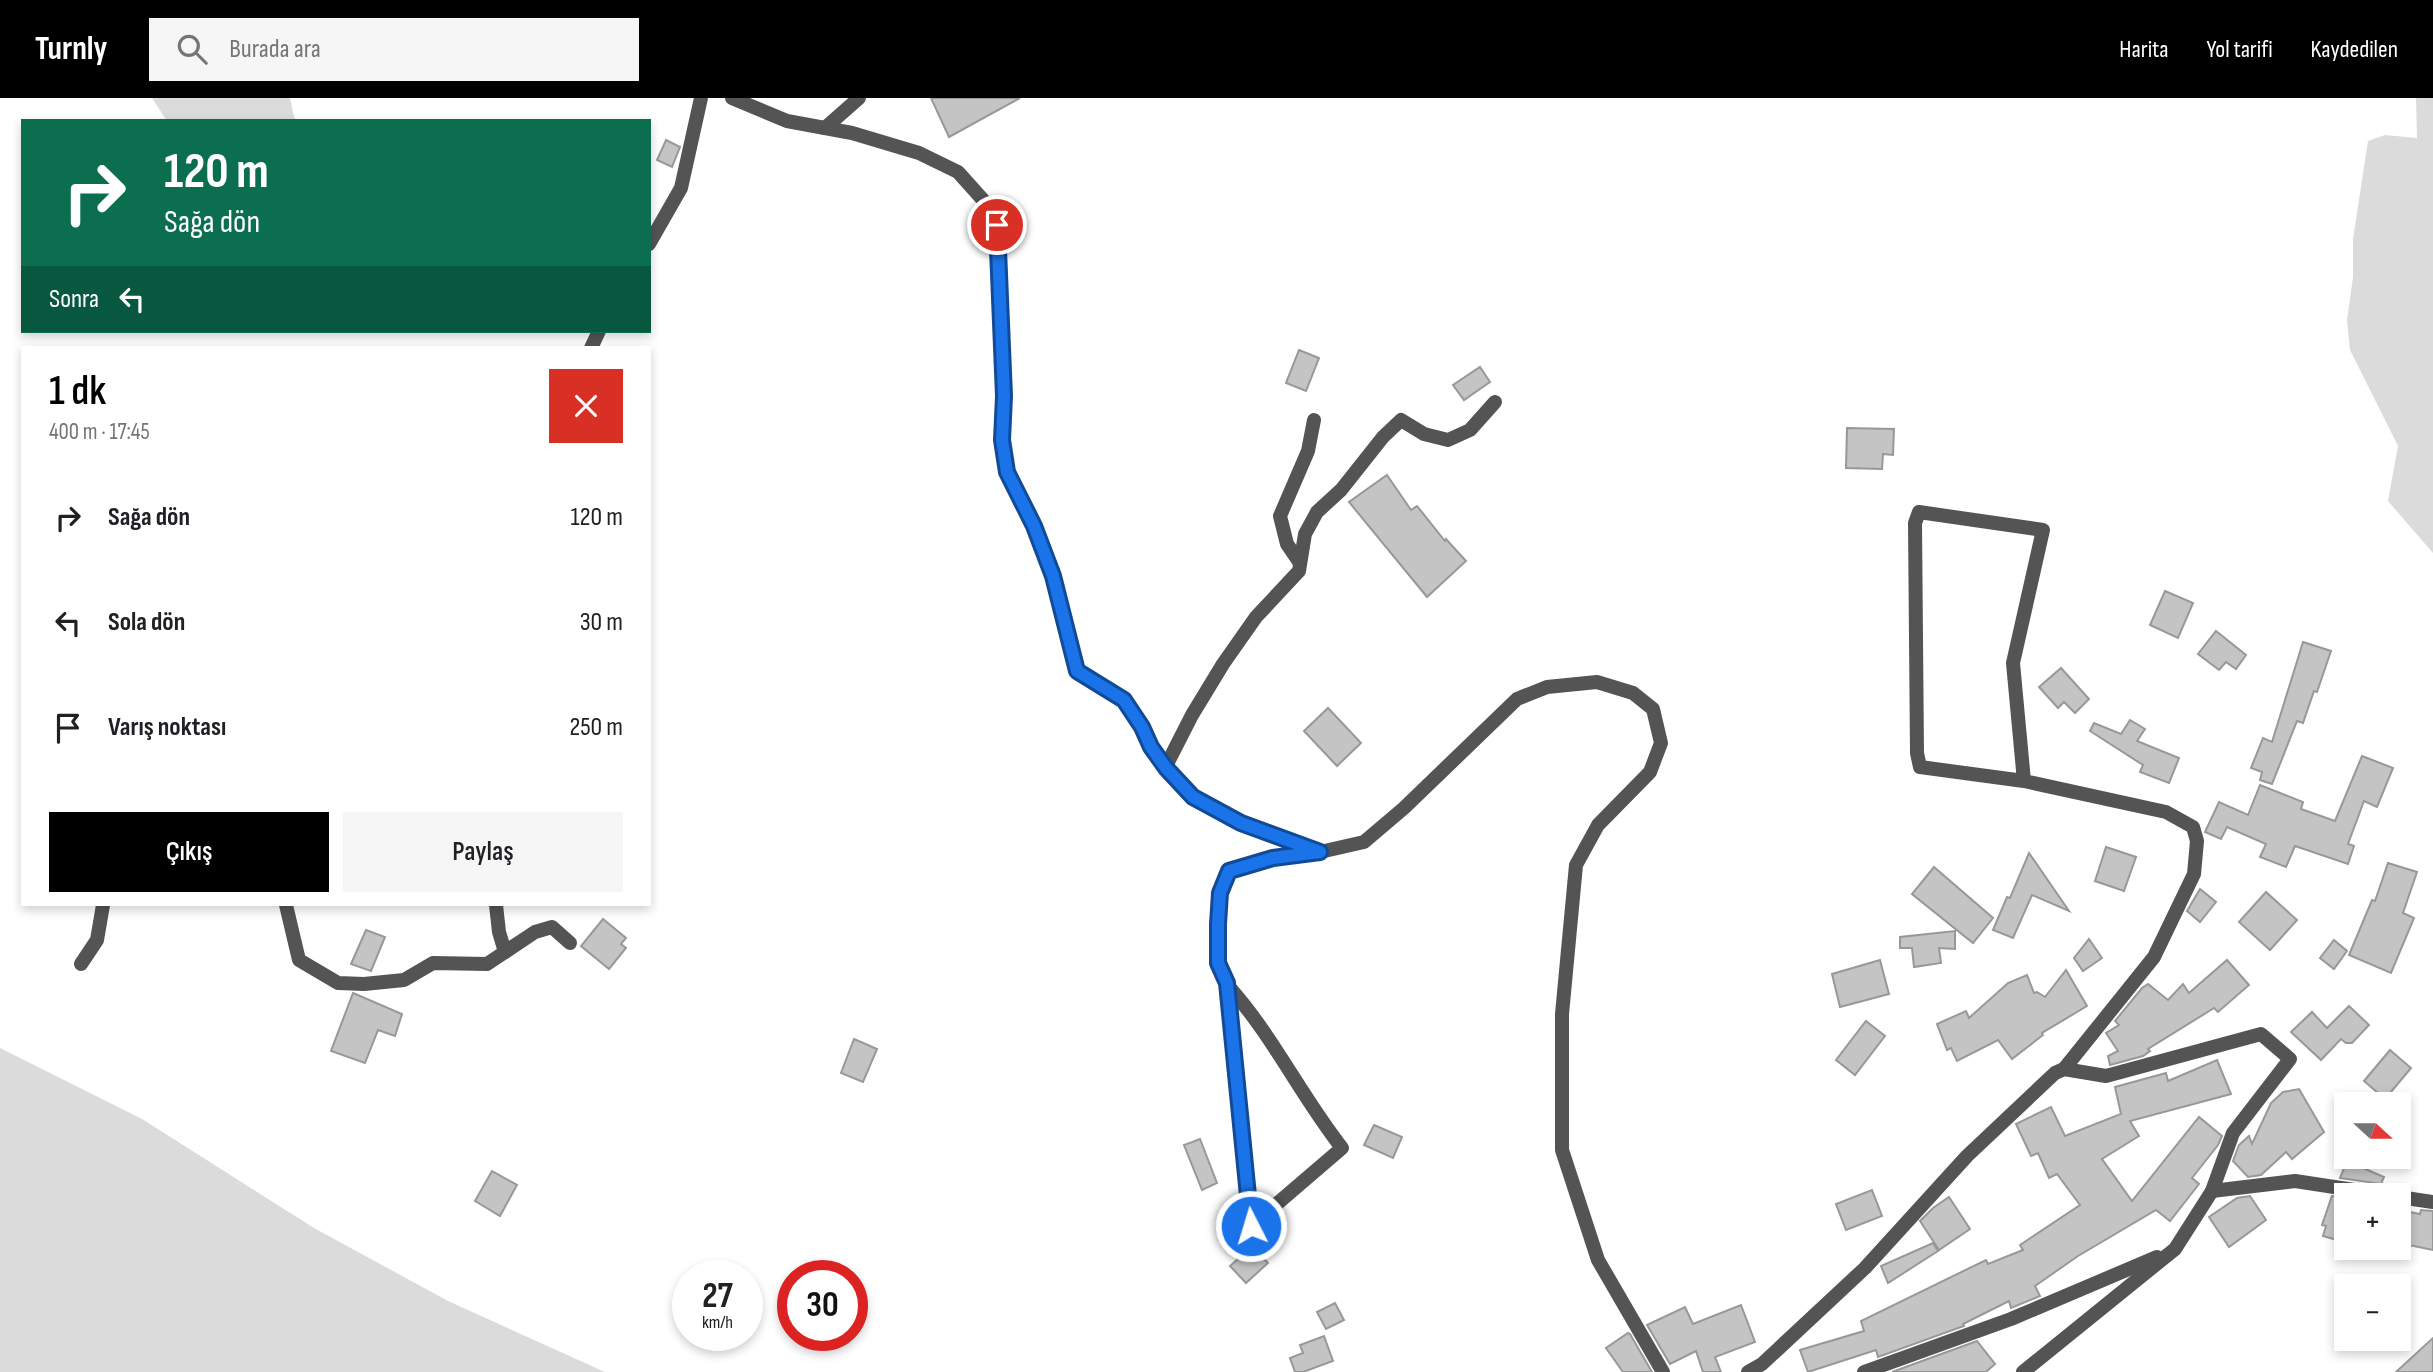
<!DOCTYPE html>
<html lang="tr">
<meta charset="utf-8">
<style>
body{margin:0;font-family:"Sofia Sans Condensed",sans-serif;background:#f6f6f6;color:#202124;height:100vh;display:flex;flex-direction:column;font-size:26px;white-space:nowrap}
*{box-sizing:border-box;margin:0}
p{font-size:23px;color:#757577}
.icon{flex:none;width:38px;height:38px;fill:none;stroke:currentColor;stroke-width:2;stroke-linecap:round;stroke-linejoin:round}
.map{position:relative;flex:1;overflow:hidden}
.sheet{position:absolute;left:21px;top:248px;width:630px;height:560px;display:flex;flex-direction:column;background:#fff;border-radius:0px;box-shadow:0 4px 10px #0003}
.sheet>*{flex:none}
.guide{position:absolute;left:21px;top:21px;width:630px;height:214px;border-radius:0px;box-shadow:0 4px 10px #0003;background:#0b6e4f;color:#fff;overflow:hidden}
.needle{width:46px;rotate:111deg}
.fabs{position:absolute;left:2334px;top:994px;display:grid;gap:14px}
.fabs a{display:grid;place-items:center;width:77px;height:77px;border-radius:0px;background:#fff;box-shadow:0 4px 10px #0003;font-size:35px}
.speed{position:absolute;left:672px;top:1162px;display:flex;gap:14px;font-size:35px;font-weight:700;text-align:center}
.speed>*{display:grid;place-content:center;width:91px;height:91px;border-radius:50%;background:#fff;box-shadow:0 4px 10px #0003;line-height:1}
.speed small{font-size:18px;font-weight:400}
.speed .limit{border:10px solid #d22;background:#fff;color:#111}
.pin{position:absolute;display:grid;place-items:center;width:60px;height:60px;color:#fff;margin:-30px;border:4px solid #fff;border-radius:50%;box-shadow:0 2px 7px #0007}
.me{position:absolute;width:77px;margin:-38px;rotate:355deg;stroke-linejoin:round;filter:drop-shadow(0 0 5px #0008)}
.turn{display:flex;align-items:center;gap:24px;height:147px;padding:0 28px;font-size:32px}
.turn .icon{width:91px;height:91px;stroke-width:2.5}
.turn b{display:block;font-size:49px;line-height:60px}
.then{display:flex;align-items:center;height:66px;padding:0 28px;background:#0003;gap:14px;font-size:26px}
.round{display:grid;place-items:center;flex:none;width:74px;height:74px;border-radius:0px;background:#f6f6f6}
.headline{display:flex;align-items:center;justify-content:space-between;height:119px;padding:0 28px}
h1{font-size:42px;font-weight:600;line-height:52px;color:#000}
.action{display:flex;gap:14px;margin-top:auto;padding:14px 28px}
.action a{flex:1;height:80px;border-radius:0px;background:#000;color:#fff;font-size:28px;font-weight:600;line-height:80px;text-align:center}
.action a+a{background:#f6f6f6;color:#202124}
ul{padding:0;list-style:none}
li{display:flex;align-items:center;gap:21px;height:105px;padding:0 28px}
li div{flex:1}
li b{display:block;font-size:26px}
li em{font-style:normal}
header{display:flex;align-items:center;gap:42px;box-sizing:border-box;height:98px;padding:0 35px;background:#000;color:#fff}
header strong{font-size:33px}
nav{display:flex;gap:38px;margin-inline-start:auto;font-size:24px}
.search{width:490px;height:63px;background:#f6f6f6;display:flex;align-items:center;gap:18px;box-sizing:border-box;padding:0 24px;border-radius:0px;color:#757577;font-size:26px}
.map>svg:first-child{display:block}
</style>
<header>
<strong>Turnly</strong>
<div class="search"><svg class="icon" aria-label="search" viewBox="0 0 24 24"><circle cx="10" cy="10" r="6"/><path d="M15 15l6 6"/></svg>Burada ara</div>
<nav><a>Harita</a><a>Yol tarifi</a><a>Kaydedilen</a></nav>
</header>
<div class="map">
<svg width="2433" height="1274" viewBox="0 0 2433 1274">
<rect width="100%" height="100%" fill="#fff"/>
<g fill="#dbdbdb">
<path d="M152,0H290L295,23H167Z"/>
<path d="M2416,0H2433V455L2388,403L2398,348L2350,252L2347,222L2353,179V141L2368,43L2385,37L2417,40Z"/>
<path d="M0,950L142,1021L314,1130L448,1203L605,1274H0Z"/>
</g>
<g fill="#c4c4c4" stroke="#989898" stroke-width="2">
<path d="M931,0H1020L949,39Z"/>
<path d="M666,42L680,49L672,69L657,62Z"/>
<path d="M1299,252L1319,260L1306,293L1286,285Z"/>
<path d="M1480,269L1490,284L1464,302L1453,287Z"/>
<path d="M1847,330L1894,331L1893,357L1883,356L1882,371L1846,370Z"/>
<path d="M1387,377L1411,412L1417,408L1445,443L1446,441L1466,463L1427,499L1349,404Z"/>
<path d="M2165,493L2193,505L2178,540L2150,527Z"/>
<path d="M2216,533L2246,557L2236,571L2226,564L2219,572L2198,556Z"/>
<path d="M2303,544L2331,553L2317,594L2314,593L2303,625L2297,623L2272,686L2260,682L2262,674L2251,670L2263,640L2272,644Z"/>
<path d="M2061,570L2089,601L2075,615L2064,604L2058,610L2039,589Z"/>
<path d="M1328,610L1361,645L1337,668L1304,633Z"/>
<path d="M2130,622L2145,631L2137,643L2179,660L2169,685L2140,674L2143,667L2090,633L2094,625L2121,636Z"/>
<path d="M2362,658L2393,670L2377,709L2364,703L2348,746L2354,748L2348,766L2295,748L2286,769L2260,759L2266,746L2227,729L2221,741L2205,734L2219,704L2248,717L2260,687L2303,704L2301,711L2335,723Z"/>
<path d="M2106,749L2136,759L2124,793L2095,783Z"/>
<path d="M2029,755L2069,813L2032,797L2013,840L1993,832L2007,799L2010,800Z"/>
<path d="M2388,765L2417,774L2403,815L2414,820L2391,875L2349,857L2372,802L2375,803Z"/>
<path d="M1934,769L1993,820L1973,845L1912,796Z"/>
<path d="M2200,791L2216,804L2200,824L2187,813Z"/>
<path d="M2266,794L2297,822L2270,852L2239,824Z"/>
<path d="M603,821L626,840L621,846L626,850L609,871L581,848Z"/>
<path d="M366,832L385,839L371,873L351,866Z"/>
<path d="M1955,833V851L1939,850L1941,865L1914,869L1912,850H1900V839Z"/>
<path d="M2089,841L2102,860L2083,873L2074,860Z"/>
<path d="M2334,842L2347,853L2334,871L2320,860Z"/>
<path d="M1880,862L1889,896L1840,909L1832,876Z"/>
<path d="M2227,862L2249,887L2218,914L2214,910L2148,951L2150,953L2143,958L2110,967L2108,958L2118,953L2106,935L2119,927L2115,923L2142,890L2148,886L2168,902L2183,886L2189,895Z"/>
<path d="M2066,872L2087,908L2042,935L2043,937L2012,961L1998,942L1957,963L1951,950L1947,952L1937,926L1966,913L1969,920L2008,885L2027,877L2034,895L2037,894L2045,899Z"/>
<path d="M353,895L402,916L395,938L378,932L365,965L331,953Z"/>
<path d="M2349,908L2369,927L2352,945H2346L2341,941L2321,962L2291,934L2312,914L2327,930Z"/>
<path d="M1866,923L1885,938L1855,977L1836,962Z"/>
<path d="M854,941L877,951L863,984L841,975Z"/>
<path d="M2390,952L2411,970L2385,1001L2364,983Z"/>
<path d="M2217,962L2231,996L2130,1023L2139,1038L2102,1061L2132,1103L2199,1019L2222,1038L2218,1047L2192,1080L2199,1086L2170,1123L2156,1112L2078,1158L2035,1188L2040,1198L2011,1210L2009,1203L1963,1226L1964,1228L1878,1259L1876,1252L1808,1274L1800,1252L1864,1233L1861,1223L1986,1162L1988,1166L2023,1152L2020,1147L2080,1107L2057,1076L2049,1080L2038,1055L2031,1058L2016,1026L2051,1009L2065,1038L2121,1016L2115,989L2166,975L2168,983Z"/>
<path d="M2299,991L2324,1034L2292,1061L2286,1054L2261,1077L2248,1079L2233,1063L2239,1047L2249,1038L2252,1046L2271,1005L2283,994Z"/>
<path d="M1374,1027L1402,1039L1393,1060L1364,1047Z"/>
<path d="M1200,1041L1217,1085L1202,1092L1184,1047Z"/>
<path d="M2347,1063L2384,1079L2381,1086L2340,1080Z"/>
<path d="M492,1073L517,1087L500,1118L475,1103Z"/>
<path d="M1872,1092L1882,1118L1846,1132L1836,1106Z"/>
<path d="M2250,1098L2266,1122L2229,1149L2209,1119L2237,1100Z"/>
<path d="M2332,1098L2347,1101V1145L2323,1138L2326,1128L2322,1127Z"/>
<path d="M1949,1099L1970,1131L1939,1152L1920,1123L1933,1110Z"/>
<path d="M2399,1112L2420,1116L2421,1112L2433,1113V1152L2399,1145Z"/>
<path d="M1248,1143L1268,1165L1246,1185L1230,1168L1239,1160L1235,1156Z"/>
<path d="M1933,1145L1938,1153L1888,1185L1881,1168Z"/>
<path d="M1335,1205L1344,1222L1326,1231L1317,1214Z"/>
<path d="M1741,1207L1755,1244L1715,1259L1721,1274H1703L1696,1253L1670,1266L1647,1227L1685,1209L1693,1226Z"/>
<path d="M1628,1235L1630,1236L1652,1274H1623L1606,1250Z"/>
<path d="M1324,1238L1333,1263L1303,1274H1295L1290,1260L1303,1255L1300,1247Z"/>
<path d="M2433,1240V1274H2396Z"/>
<path d="M1977,1243L1995,1266L1986,1274H1892Z"/>
</g>
<g fill="none" stroke-linecap="round" stroke-linejoin="round">
<g stroke="#545454" stroke-width="14">
<path d="M732,0L787,23L852,35L919,55L958,74L984,103L997,127L1004,297L1002,342L1007,374L1034,428L1053,478L1077,573L1124,602L1142,629L1151,649L1165,670L1193,699L1241,725L1320,754L1364,744L1404,710L1517,601L1547,589L1597,584L1633,595L1653,611L1661,645L1650,674L1598,727L1576,767L1562,916V1052L1598,1162L1663,1274"/>
<path d="M825,30L859,0"/>
<path d="M649,146L681,90L701,0"/>
<path d="M591,250L599,233"/>
<path d="M1300,465L1287,446L1280,418L1308,353L1314,322"/>
<path d="M1165,670L1192,617L1223,566L1256,519L1299,473L1305,436L1317,414L1341,392L1383,339L1401,322L1424,336L1448,342L1470,332L1495,304"/>
<path d="M286,807L299,862L338,885L364,886L404,882L433,865L487,866L535,834L552,829L570,845"/>
<path d="M496,807L499,834L505,854"/>
<path d="M81,866L97,842L103,807"/>
<path d="M1228,885L1251,1128L1342,1050C1301,998 1273,938 1229,889L1218,865L1220,795L1229,773L1273,760L1318,754"/>
<path d="M2212,1093L2295,1083L2387,1097"/>
<path d="M2399,1099L2433,1104"/>
<path d="M1748,1274L1762,1266L1865,1170L1967,1058L2055,975L2064,971L2154,859L2194,776L2197,743L2193,729L2166,714L2024,683L1920,669L1917,655L1915,425L1919,414L2043,432L2013,565L2024,683"/>
<path d="M1864,1274L2011,1221L2157,1159"/>
<path d="M2023,1274L2175,1151L2212,1093L2233,1035L2290,961L2261,936L2106,978L2064,971"/>
</g>
</g>
<g fill="none" stroke-linecap="round" stroke-linejoin="round">
<g stroke="#114b97" stroke-width="18">
<path id="route" d="M997,127L1004,298L1002,342L1007,374L1034,428L1053,478L1077,573L1124,602L1142,629L1151,649L1166,670L1193,699L1241,725L1320,754L1273,760L1229,773L1220,795L1218,826V865L1227,885L1251,1128"/>
</g>
<use href="#route" stroke="#1a73e8" stroke-width="12"/>
</g>
</svg>
<div class="fabs">
<a><svg class="needle" viewBox="-14 -14 28 28"><path d="M0-13l5 13h-10z" fill="#e53935"/><path d="M0 13l5-13h-10z" fill="#757577"/></svg></a>
<a>+</a>
<a>−</a>
</div>
<div class="speed"><div>27<small>km/h</small></div><div class="limit">30</div></div>
<div class="pin" style="left:997px;top:127px;background:#d93025"><svg class="icon" aria-label="arrive" viewBox="0 0 24 24"><path d="M6 21V4h12l-3 4 3 4H6"/></svg></div>
<svg class="me" style="left:1251px;top:1128px" viewBox="-20 -20 40 40"><circle r="17" fill="#1a73e8" stroke="#fff" stroke-width="3"/><path d="M0-11L8 9 0 5-8 9z" fill="#fff"/></svg>
<div class="guide">
<div class="turn"><svg class="icon" aria-label="right" viewBox="0 0 24 24"><path d="M7 20v-9h11M14 6l5 5-5 5"/></svg><div><b>120 m</b>Sağa dön</div></div>
<div class="then">Sonra<svg class="icon" aria-label="left" viewBox="0 0 24 24"><path d="M17 20v-9H6M10 6l-5 5 5 5"/></svg></div>
</div>
<section class="sheet">
<div class="headline"><div><h1>1 dk</h1><p>400 m · 17:45</p></div><a class="round" style="background:#d93025;color:#fff"><svg class="icon" aria-label="close" viewBox="0 0 24 24"><path d="M6 6l12 12M18 6L6 18"/></svg></a></div>
<ul>
<li><svg class="icon" aria-label="right" viewBox="0 0 24 24"><path d="M7 20v-9h11M14 6l5 5-5 5"/></svg><div><b>Sağa dön</b></div><em>120 m</em></li>
<li><svg class="icon" aria-label="left" viewBox="0 0 24 24"><path d="M17 20v-9H6M10 6l-5 5 5 5"/></svg><div><b>Sola dön</b></div><em>30 m</em></li>
<li><svg class="icon" aria-label="arrive" viewBox="0 0 24 24"><path d="M6 21V4h12l-3 4 3 4H6"/></svg><div><b>Varış noktası</b></div><em>250 m</em></li>
</ul>
<div class="action"><a>Çıkış</a><a>Paylaş</a></div>
</section>
</div>
